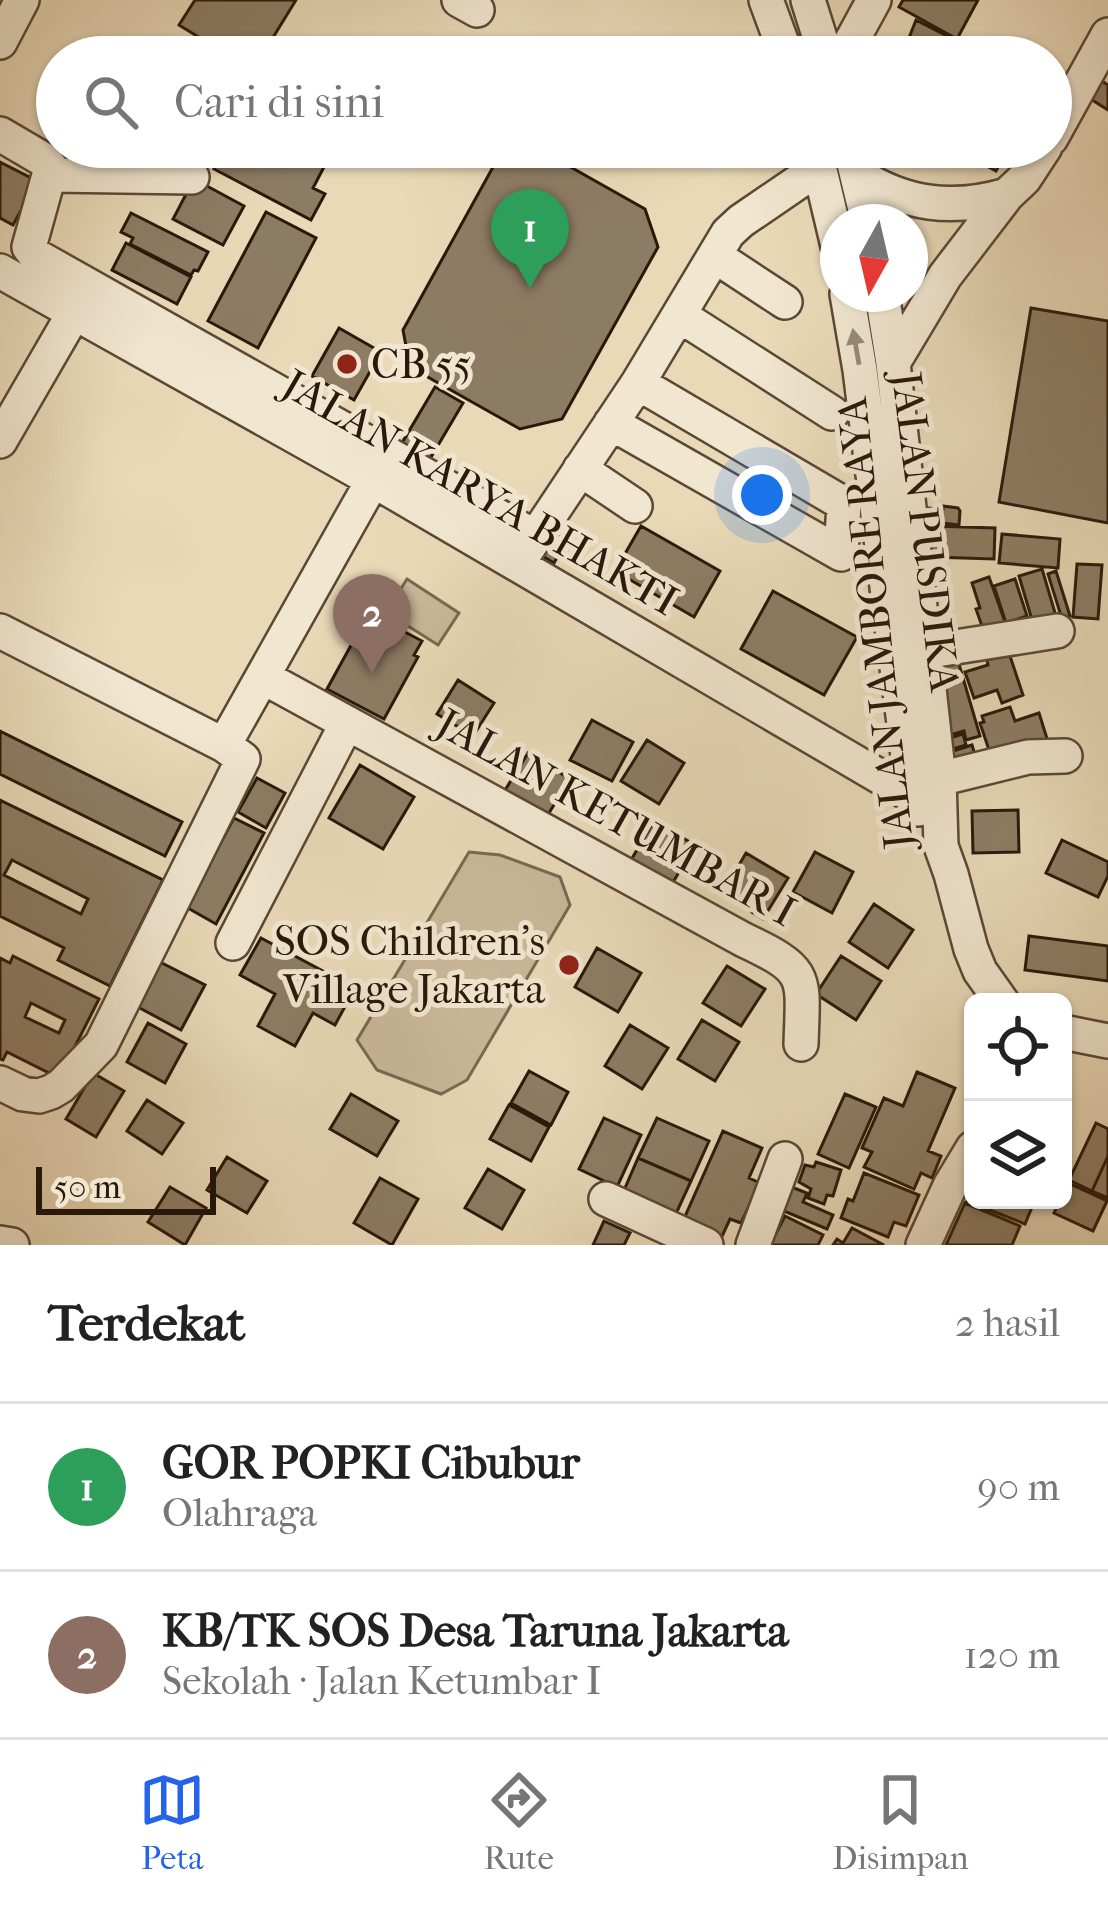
<!DOCTYPE html>
<html lang="id">
<meta charset="utf-8">
<style>
body{margin:0;font-family:"IM FELL French Canon",serif;background:#f6f6f6;color:#222}
.controls{position:absolute;right:36px;bottom:36px;display:grid;overflow:hidden;border-radius:18px;box-shadow:0 3px 9px #0004}
.controls button{width:108px;height:108px;display:grid;place-items:center;padding:0;border:0;border-bottom:3px solid #e0e0e0;background:#fff;color:#222;font:60px sans-serif}
.compass{position:absolute;left:820px;top:204px;width:108px;height:108px;border-radius:50%;background:#fff;box-shadow:0 3px 9px #0004;rotate:188deg}
.scale{position:absolute;left:36px;bottom:30px;width:180px;box-sizing:border-box;padding-left:12px;border:6px solid #2a180b;border-top:0;font-size:33px;line-height:42px;white-space:nowrap;color:#2a180b;-webkit-text-stroke:9px #f1e6d0;paint-order:stroke}
.you{position:absolute;left:762px;top:495px;width:42px;height:42px;margin:-30px;border:9px solid #fff;border-radius:50%;background:#1a73e8;box-shadow:0 0 0 18px #1a73e833}
.badge{display:grid;place-items:center;width:78px;height:78px;border-radius:50%;background:#2563eb;color:#fff;font-size:39px;font-weight:700}
.pin{position:absolute;translate:-50% -99px;filter:drop-shadow(0 3px 6px #0008)}
.pin::after{content:'';position:absolute;top:63px;width:42px;height:36px;background:inherit;clip-path:polygon(0 0,100% 0,50% 100%)}
.list{margin:0;padding:0;list-style:none}
h2{display:flex;justify-content:space-between;align-items:center;height:156px;margin:0;padding:0 48px;font-size:51px}
h2 small{font-size:39px;font-weight:400;color:#767676}
.list li{display:grid;grid-template-columns:78px 1fr auto;gap:36px;align-items:center;box-sizing:border-box;height:168px;padding:0 48px;border-top:3px solid #e0e0e0}
.list b{display:block;font-size:45px;white-space:nowrap}
.list p{margin:0;font-size:39px;white-space:nowrap;color:#767676}
.list em{font-size:39px;font-style:normal;color:#767676}
.icon{flex:none;width:66px;height:66px;fill:none;stroke:currentColor;stroke-width:2;stroke-linecap:round;stroke-linejoin:round}
.map{position:relative;flex:none;width:1108px;height:1245px;overflow:hidden}
.search{position:absolute;background:#fff;box-shadow:0 3px 9px #0004;left:36px;right:36px;top:36px;height:132px;display:flex;align-items:center;gap:30px;box-sizing:border-box;padding:0 42px;border-radius:66px;color:#767676;font-size:45px}
.sheet{height:492px;background:#fff}
nav{display:flex;justify-content:space-around;align-items:center;box-sizing:border-box;height:168px;border-top:3px solid #e0e0e0;background:#fff;font-size:33px;color:#767676}
nav a{display:grid;justify-items:center;gap:6px}
nav .on{color:#2563eb}
.map>svg:first-child{display:block}
.green{fill:#c9b89a;stroke:#7a6852;stroke-width:3}
.building{fill:#8d7c64;stroke:#2a180b;stroke-width:3;fill-rule:evenodd}
.lines{fill:none;stroke-linecap:round;stroke-linejoin:round}
.minor-casing{stroke:#5a4836;stroke-width:38}
.minor{stroke:#f1e6d0;stroke-width:33}
.oneway{fill:#978977}
.poi-dot{fill:#8f2418;stroke:#f1e6d0;stroke-width:4.5}
.labels{text-anchor:middle;dominant-baseline:central;stroke-width:10;stroke-linejoin:round;paint-order:stroke}
.poi-label{font-size:42px;fill:#2a180b;stroke:#f1e6d0;text-anchor:start}
.street-label{font-size:42px;fill:#2a180b;stroke:#f1e6d0}
</style>
<div class="map">
<svg width="1108" height="1245" viewBox="0 0 1108 1245">
<rect width="100%" height="100%" fill="#e9d9b7"/>
<filter id="stains"><feTurbulence type="fractalNoise" baseFrequency=".00167" numOctaves="4"/><feColorMatrix values="0 0 0 0 .2 0 0 0 0 .09 0 0 0 0 .02 0 0 0 .5 -.17"/></filter>
<radialGradient id="worn" r=".72"><stop offset=".6" stop-color="#630" stop-opacity="0"/><stop offset="1" stop-color="#630" stop-opacity=".3"/></radialGradient>
<!-- green -->
<path class="green" d="M407 579 459 613 438 645 386 612Z
M469 852 500 855 560 877 570 905 467 1080 441 1094 377 1070 357 1040Z"/>
<!-- building -->
<path class="building" d="M195 0H296L261 57H231L179 25Z
M903 0H978L957 39 899 7Z
M916 20 970 48 964 57H922L905 48Z
M1100 80 1108 85V110L1089 98Z
M226 147H296L326 163 313 188 325 194 311 220 214 169Z
M529 147H535L645 209 658 247 562 419 520 429 410 367 403 330 498 158Z
M964 147H1009L996 171 961 152Z
M0 162 37 181 13 225 0 218Z
M194 179 244 206 223 245 173 219Z
M266 212 316 238 258 348 208 321Z
M131 213 208 252 198 271 194 270 191 275 130 244 133 238 121 232Z
M126 243 191 277 177 304 112 270Z
M1031 308 1108 321V523L999 502Z
M339 328 381 352 354 400 312 376Z
M435 387 463 403 427 464 399 448Z
M943 506 958 508 960 511 959 525 926 521 928 508 943 509Z
M558 519 574 528 554 563 539 554Z
M641 526 720 571 694 617 615 571Z
M932 526 995 528 994 559 931 557Z
M1002 534 1060 539 1058 568 999 563Z
M1077 564 1102 565 1098 619 1073 617Z
M1042 569 1058 623 1035 630 1019 576Z
M1056 571 1070 616 1062 619 1048 574Z
M989 577 1005 622 983 629 976 609 980 608 972 583Z
M1015 579 1027 616 1006 623 994 586Z
M773 591 857 637 824 695 741 649Z
M371 614 422 641 414 655 418 657 384 719 327 689 361 627 364 628Z
M1009 653 1023 695 1002 703 997 690 974 698 965 672 988 665 987 660Z
M956 654 980 736 966 740 964 731 940 738 930 662Z
M458 680 494 703 473 736 437 714Z
M1010 707 1015 721 1039 713 1049 745 992 759 980 723 984 722 982 716Z
M592 720 633 742 612 781 570 760Z
M0 731 182 822 165 856 0 774Z
M963 734 966 745 943 752 940 741Z
M647 740 684 763 659 804 621 781Z
M972 745 977 762 952 770 947 753Z
M528 753 570 779 544 821 502 795Z
M360 765 414 797 383 849 329 818Z
M257 778 285 793 266 828 238 812Z
M0 800 163 880 110 986 58 960 64 948 0 916ZM12 860 88 899 81 914 4 875Z
M1018 810 1019 852 973 853 972 811Z
M234 818 264 833 216 924 186 907Z
M654 821 695 845 672 884 631 860Z
M1062 840 1108 862V876L1098 897 1046 873Z
M815 852 853 872 832 913 793 892Z
M746 853 788 878 763 919 722 894Z
M874 904 913 930 888 968 849 942Z
M1029 936 1108 946V981L1025 970Z
M261 938 355 988 335 1025 313 1013 295 1046 258 1026 275 994 240 975Z
M597 948 641 973 618 1012 575 987Z
M13 956 99 999 59 1078 7 1052 3 1060 0 1059V958L10 963ZM31 1003 65 1020 59 1033 25 1017Z
M841 956 881 981 856 1020 816 994Z
M158 961 205 985 181 1030 134 1005Z
M727 966 765 989 741 1026 703 1003Z
M702 1020 739 1042 715 1081 678 1059Z
M148 1023 186 1044 165 1083 127 1062Z
M630 1025 668 1048 642 1089 605 1066Z
M529 1071 568 1092 551 1125 511 1103Z
M917 1072 955 1088 928 1151 941 1156 932 1178 921 1173 914 1189 864 1167 872 1152 862 1148 884 1098 903 1106Z
M93 1073 124 1091 96 1137 66 1119Z
M351 1094 398 1121 377 1156 330 1129Z
M845 1094 876 1107 849 1168 818 1154Z
M147 1100 183 1123 162 1154 127 1131Z
M509 1105 549 1127 531 1161 490 1139Z
M604 1118 641 1135 617 1187 579 1169Z
M657 1118 709 1141 691 1181 638 1158Z
M1096 1123 1108 1129V1156L1092 1191 1069 1180Z
M723 1131 762 1148 749 1178 760 1183 741 1223 730 1219 718 1245 679 1230Z
M1108 1156V1198L1092 1191Z
M227 1157 267 1181 247 1213 207 1190Z
M638 1158 691 1181 674 1218 622 1195Z
M816 1162 841 1170 833 1196 827 1195 824 1204 808 1198 811 1189 799 1182 805 1165 814 1167Z
M488 1169 524 1190 502 1229 465 1208Z
M864 1173 919 1195 906 1226 894 1222 888 1237 841 1218 848 1199 853 1201Z
M380 1178 418 1199 392 1245 354 1223Z
M1068 1183 1107 1201 1093 1231 1054 1213 1060 1200H1063Z
M789 1186 807 1193 803 1202 833 1215 827 1229 779 1209Z
M170 1187 206 1208 185 1245 148 1222Z
M973 1187V1200H1035L1025 1224 967 1201Z
M965 1203 1020 1226 1012 1245H946Z
M785 1216 823 1235 818 1245H770Z
M604 1221 630 1233 624 1245H593Z
M852 1228 884 1245H833L837 1239 843 1243Z"/>
<g class="lines">
<!-- minor casing -->
<g class="minor-casing">
<path id="minor" d="M459 0 477 10
M766 0 787 57
M808 0 826 57
M0 42 22 0
M843 57 874 0
M0 134 46 161 51 168 29 247 36 256 535 537
M1051 138 1108 35
M850 147 868 222
M815 149 838 246
M857 174C905 205 952 211 1007 195
M51 175 192 177
M715 256 785 302
M0 271 373 480 913 796
M847 294 860 370 913 796 918 809
M882 294 893 363 939 779 941 846 951 874 971 949 980 971 1002 1002
M679 315 832 413
M893 363 945 276 1007 195 1024 179 1045 147
M611 423 841 554 844 504 638 383
M0 441 74 313
M580 469 635 506
M524 554 638 383 728 233 741 221 820 167
M0 631 224 745 243 759 101 1045 61 1086 51 1092 39 1096 23 1094 0 1083
M924 652 1057 631
M263 677 744 940C810 971 803 976 801 1044
M224 745 373 480
M939 779 1028 757 1065 756
M233 943 347 723
M1063 1032 1108 1041
M606 1199 706 1245
M0 1243 12 1245
M753 1245 785 1159
M923 1245 950 1186 973 1148"/>
</g>
<!-- minor -->
<use href="#minor" class="minor"/>
</g>
<!-- one-way arrows -->
<defs><path id="oneway-solid" d="M-6-.8H1V-3.2L6.5 0L1 3.2V.8H-6Z" transform="scale(3)"/></defs>
<use class="oneway" href="#oneway-solid" transform="translate(856 347) rotate(-100)"/>
<!-- markers -->
<g class="poi-dot">
<circle cx="347" cy="364" r="12"/>
<circle cx="569" cy="965" r="12"/>
</g>
<g class="labels">
<!-- poi labels -->
<g class="poi-label">
<text x="371" y="364">CB 55</text>
<text x="545" y="941" text-anchor="end">SOS Children's<tspan x="545" dy="48">Village Jakarta</tspan></text>
</g>
<!-- street labels -->
<g class="street-label">
<text transform="translate(480 493) rotate(30)">JALAN KARYA BHAKTI</text>
<text transform="translate(925 532) rotate(83)">JALAN PUSDIKA</text>
<text transform="translate(876 623) rotate(-96)">JALAN JAMBORE RAYA</text>
<text transform="translate(616 818) rotate(29)">JALAN KETUMBAR I</text>
</g>
</g>
<rect width="100%" height="100%" filter="url(#stains)"/>
<rect width="100%" height="100%" fill="url(#worn)"/>
</svg>
<div class="controls">
<button><svg class="icon" aria-label="locate" viewBox="0 0 24 24"><circle cx="12" cy="12" r="6"/><path d="M12 2v4M12 18v4M2 12h4M18 12h4"/></svg></button>
<button><svg class="icon" aria-label="layers" viewBox="0 0 24 24"><path d="M12 4l9 5-9 5-9-5zM3 14l9 5 9-5"/></svg></button>
</div>
<svg class="compass" viewBox="-18 -18 36 36"><path d="M0-13l5 13h-10z" fill="#e53935"/><path d="M0 13l5-13h-10z" fill="#767676"/></svg>
<div class="scale">50 m</div>
<div class="you"></div>
<div class="pin badge" style="left:530px;top:288px;background:#2e9e5b">1</div>
<div class="pin badge" style="left:372px;top:673px;background:#8d6e63">2</div>
<div class="search"><svg class="icon" aria-label="search" viewBox="0 0 24 24"><circle cx="10" cy="10" r="6"/><path d="M15 15l6 6"/></svg>Cari di sini</div>
</div>
<section class="sheet">
<h2>Terdekat<small>2 hasil</small></h2>
<ul class="list">
<li><span class="badge" style="background:#2e9e5b">1</span><div><b>GOR POPKI Cibubur</b><p>Olahraga</p></div><em>90 m</em></li>
<li><span class="badge" style="background:#8d6e63">2</span><div><b>KB/TK SOS Desa Taruna Jakarta</b><p>Sekolah · Jalan Ketumbar I</p></div><em>120 m</em></li>
</ul>
</section>
<nav>
<a class="on"><svg class="icon" aria-label="map" viewBox="0 0 24 24"><path d="M3 6l6-2 6 2 6-2v14l-6 2-6-2-6 2zM9 4v14M15 6v14"/></svg>Peta</a>
<a><svg class="icon" aria-label="directions" viewBox="0 0 24 24"><path d="M12 3l9 9-9 9-9-9zM9 14v-3h6M13 9l2 2-2 2"/></svg>Rute</a>
<a><svg class="icon" aria-label="saved" viewBox="0 0 24 24"><path d="M7 4h10v16l-5-4-5 4z"/></svg>Disimpan</a>
</nav>
